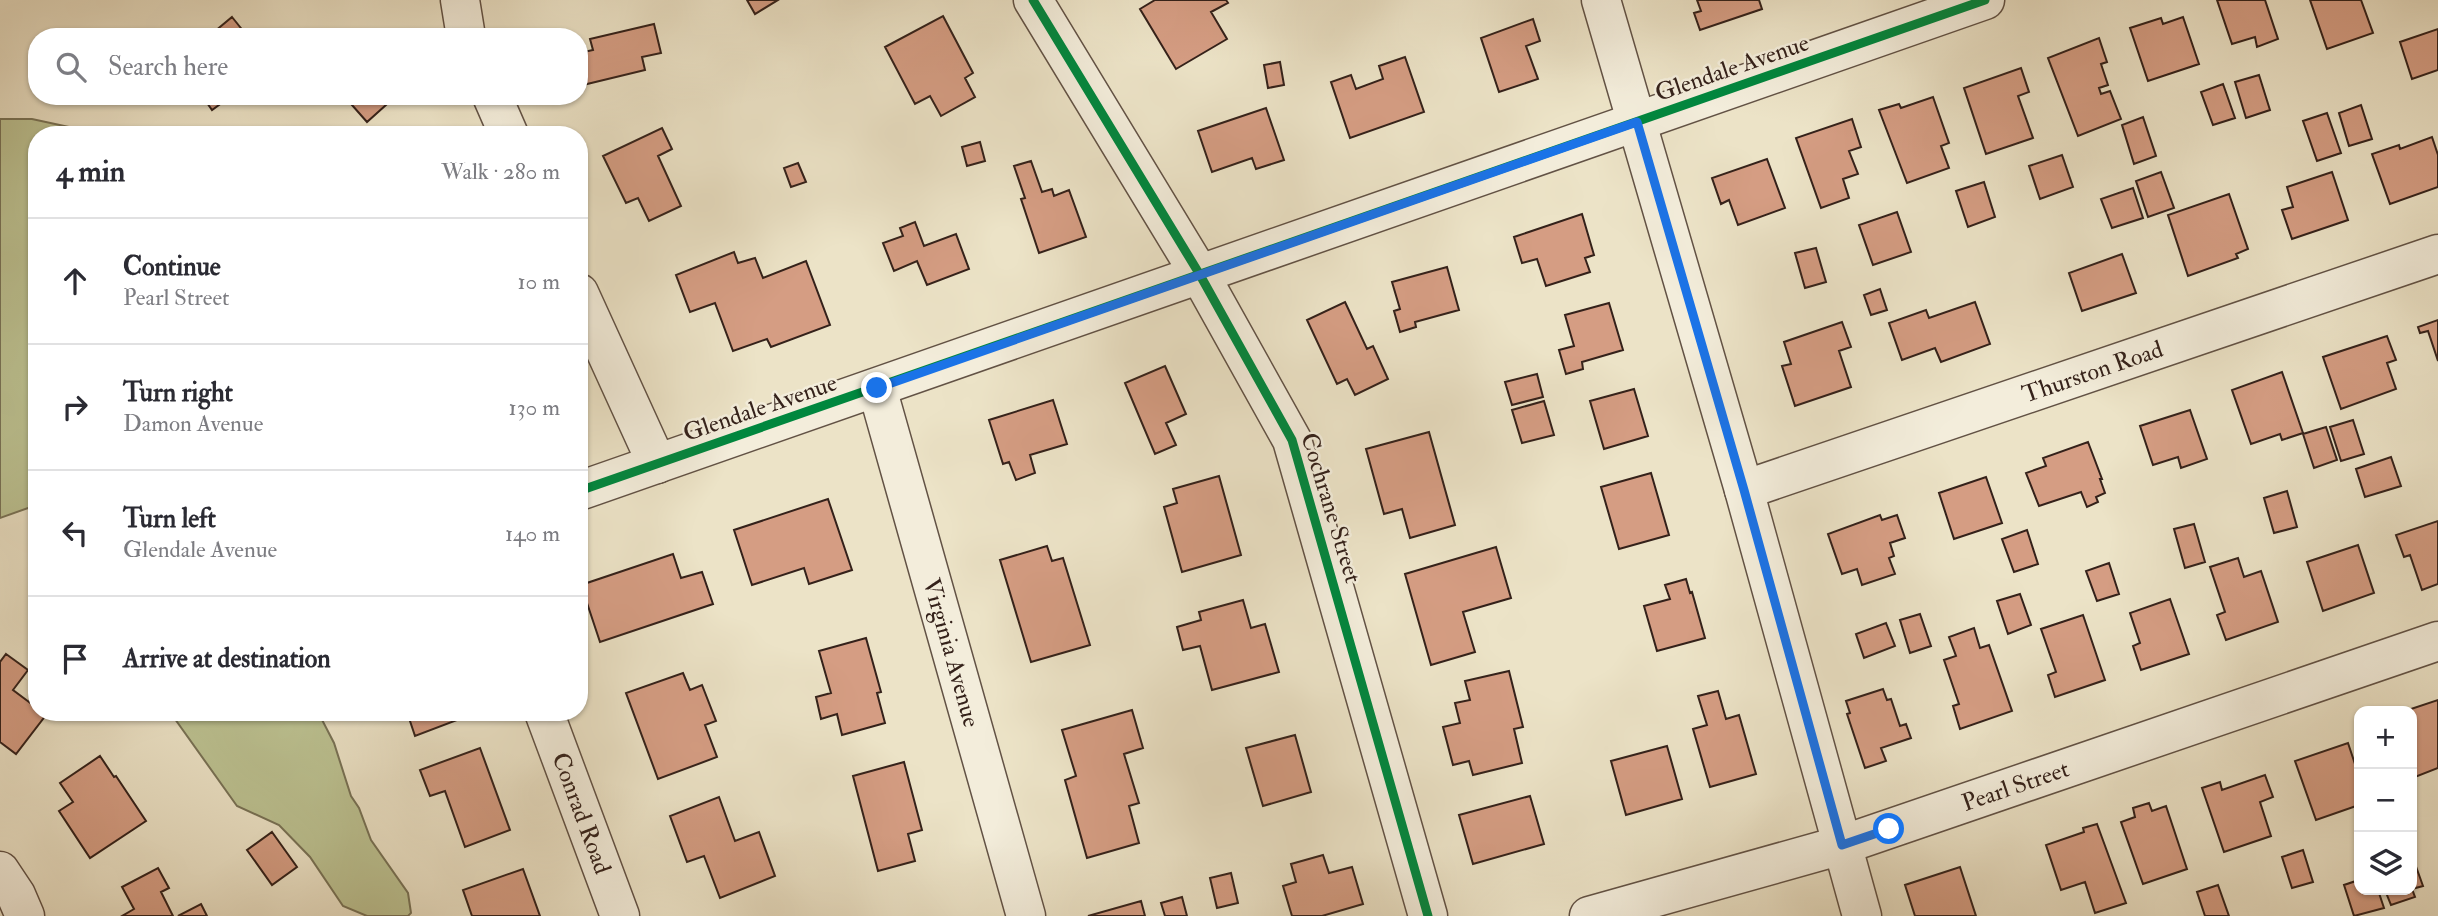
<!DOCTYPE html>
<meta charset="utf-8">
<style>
body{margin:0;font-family:"IM FELL Double Pica",serif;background:#f2f2f3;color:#2b2b33}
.controls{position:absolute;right:21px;bottom:21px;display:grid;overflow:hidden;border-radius:14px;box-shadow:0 2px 5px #0004}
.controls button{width:63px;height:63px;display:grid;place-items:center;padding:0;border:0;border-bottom:2px solid #e1e1e2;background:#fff;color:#2b2b33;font:35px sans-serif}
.stop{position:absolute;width:21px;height:21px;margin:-16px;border:5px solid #1a73e8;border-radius:50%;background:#fff}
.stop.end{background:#1a73e8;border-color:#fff;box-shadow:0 2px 7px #0008}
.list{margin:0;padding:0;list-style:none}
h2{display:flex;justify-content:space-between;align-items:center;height:91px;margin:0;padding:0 28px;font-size:30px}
h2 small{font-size:23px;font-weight:400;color:#7c7c81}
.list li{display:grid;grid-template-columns:46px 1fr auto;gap:21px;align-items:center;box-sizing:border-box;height:126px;padding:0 28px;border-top:2px solid #e1e1e2}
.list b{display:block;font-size:26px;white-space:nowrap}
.list p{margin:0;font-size:23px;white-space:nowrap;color:#7c7c81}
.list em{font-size:23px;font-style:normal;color:#7c7c81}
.icon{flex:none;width:38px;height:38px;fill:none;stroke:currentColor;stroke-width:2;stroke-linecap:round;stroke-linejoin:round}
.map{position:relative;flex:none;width:2438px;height:916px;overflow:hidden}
.search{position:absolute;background:#fff;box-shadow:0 2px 5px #0004;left:28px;top:28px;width:560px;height:77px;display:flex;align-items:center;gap:18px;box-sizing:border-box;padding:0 24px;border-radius:28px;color:#7c7c81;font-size:26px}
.panel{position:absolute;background:#fff;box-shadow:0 2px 5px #0004;left:28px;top:126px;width:560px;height:595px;border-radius:28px}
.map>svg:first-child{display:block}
.green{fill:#bcc292;stroke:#787256;stroke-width:2}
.building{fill:#d59d83;stroke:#34211a;stroke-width:2}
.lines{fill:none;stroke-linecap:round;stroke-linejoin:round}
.minor-casing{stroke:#625245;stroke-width:41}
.minor{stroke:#f3eddb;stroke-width:38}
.cycleway-casing{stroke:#f3eddb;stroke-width:13}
.cycleway{stroke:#00873e;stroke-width:9}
.route{stroke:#1a73e8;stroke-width:9}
.labels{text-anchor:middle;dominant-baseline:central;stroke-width:5;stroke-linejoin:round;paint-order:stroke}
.street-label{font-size:24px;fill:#34211a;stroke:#f3eddb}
</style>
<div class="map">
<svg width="2438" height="916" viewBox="0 0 2438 916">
<rect width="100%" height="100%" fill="#ece3c7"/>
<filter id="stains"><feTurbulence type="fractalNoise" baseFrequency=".00286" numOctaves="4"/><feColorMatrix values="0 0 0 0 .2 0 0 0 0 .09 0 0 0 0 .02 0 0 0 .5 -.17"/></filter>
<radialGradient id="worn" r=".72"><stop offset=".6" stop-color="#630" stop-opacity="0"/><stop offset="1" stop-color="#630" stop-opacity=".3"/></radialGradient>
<!-- green -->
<path class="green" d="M0 119H32L106 135H37V510L28 508 0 518Z
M170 712H318L334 743 351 796 359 808 371 840 408 893 411 913 408 916H367L343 906 310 857 279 825 237 806Z"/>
<!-- building -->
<path class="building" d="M747 0H778L755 14Z
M1155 0H1226L1228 3 1211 12 1227 39 1176 69 1140 9Z
M1697 0H1759L1762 9 1700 30 1694 13 1701 11Z
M2217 0H2265L2278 39 2257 47 2255 37 2232 44Z
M2310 0H2361L2373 33 2327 49Z
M943 16 973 73 965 78 975 97 941 116 930 96 915 104 885 47Z
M232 17 248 37H208Z
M2183 17 2199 64 2148 81 2130 28 2161 18 2163 24Z
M1533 19 1540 41 1526 46 1538 79 1499 92 1481 38Z
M654 24 661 53 642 57 645 70 583 85 579 70V53L593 50 590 39Z
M2438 29V70L2412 79 2400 42Z
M2099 38 2107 62 2101 64 2108 85 2099 88 2101 94 2110 91 2121 119 2078 136 2048 58Z
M1405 57 1424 112 1350 138 1331 82 1351 75 1356 89 1383 79 1379 66Z
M1280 62 1284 85 1268 88 1264 65Z
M2021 68 2029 92 2018 96 2033 138 1986 154 1964 88Z
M2259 75 2270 110 2246 118 2235 82Z
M2223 84 2235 118 2213 125 2201 92Z
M197 96H229L230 97 212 110 203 97 199 99Z
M344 96H396L367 122Z
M1933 97 1949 143 1941 146 1949 168 1907 183 1879 110 1899 104 1901 108Z
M2361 105 2372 139 2349 146 2339 113Z
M1266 108 1284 160 1256 169 1252 158 1212 172 1198 131Z
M2327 113 2341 153 2317 161 2303 121Z
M2143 117 2156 156 2134 164 2122 125Z
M1852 119 1861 147 1849 151 1858 174 1843 179 1849 198 1821 208 1796 138Z
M662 128 672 149 658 156 681 206 649 221 638 198 626 203 603 156Z
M2432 137 2438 155V187L2390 204 2372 154 2399 145 2400 149Z
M980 142 985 161 967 166 962 147Z
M2062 155 2073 187 2040 199 2029 166Z
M1767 159 1785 208 1738 225 1729 200 1721 204 1712 178Z
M1031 161 1042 192 1052 189 1054 196 1069 190 1086 237 1039 253 1021 199 1025 198 1014 166Z
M798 163 806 182 791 187 784 168Z
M2161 172 2174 208 2148 217 2136 181Z
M2332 172 2348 220 2292 239 2282 210 2293 207 2287 187Z
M1984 182 1995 217 1968 227 1956 191Z
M2133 188 2143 218 2112 228 2101 199Z
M2229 194 2248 249 2236 254 2238 258 2188 276 2168 215Z
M1897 212 1911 252 1873 265 1859 225Z
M1582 214 1594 255 1585 258 1590 272 1546 286 1537 259 1522 263 1514 237Z
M915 222 924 246 956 234 969 269 927 285 917 261 894 271 883 243 903 236 900 228Z
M1816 248 1826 282 1805 288 1795 253Z
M734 252 738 263 755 258 763 278 806 261 830 325 771 347 767 339 733 351 715 303 690 312 676 275Z
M2122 254 2136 293 2082 311 2069 273Z
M1447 267 1459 310 1415 322 1416 327 1400 332 1394 311 1400 309 1392 282Z
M1880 289 1887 310 1871 315 1864 295Z
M1345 302 1367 349 1373 346 1388 379 1355 395 1347 379 1337 384 1307 320Z
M1975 302 1990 344 1941 362 1935 348 1902 360 1889 323 1926 310 1929 318Z
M1609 303 1623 350 1582 362 1583 369 1566 374 1559 350 1574 346 1565 315Z
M2438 320V361L2428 331 2420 333 2418 327Z
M1842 322 1851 347 1839 351 1851 387 1795 406 1782 366 1791 364 1784 342Z
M2387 336 2396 360 2387 363 2396 389 2341 409 2323 357Z
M1165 366 1186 414 1166 423 1176 445 1155 454 1125 383Z
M2282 372 2303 433 2282 440 2280 434 2251 444 2232 390Z
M1537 374 1543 397 1512 405 1505 382Z
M1634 389 1648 436 1604 449 1590 401Z
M1053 400 1067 444 1030 455 1035 473 1016 480 1009 462 1003 464 989 420Z
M1544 401 1554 435 1522 443 1512 410Z
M2190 410 2207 459 2181 468 2178 457 2153 465 2140 426Z
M2353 420 2364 454 2341 461 2330 427Z
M2326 427 2337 460 2314 468 2303 434Z
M1429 432 1455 525 1410 538 1402 509 1384 514 1366 449Z
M2088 442 2102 479H2100L2105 493 2096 497 2098 502 2087 507 2081 492 2039 506 2026 473 2046 466 2043 458Z
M2391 457 2401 486 2365 497 2356 469Z
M1651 473 1669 535 1619 549 1601 487Z
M1219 476 1241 555 1182 572 1164 507 1177 503 1173 489Z
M1986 477 2002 523 1954 539 1939 493Z
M2287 491 2297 527 2274 533 2264 498Z
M828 499 852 570 809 584 804 568 752 585 734 530Z
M1880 515 1882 520 1897 515 1905 538 1890 543 1894 556 1889 558 1895 574 1862 585 1857 569 1842 574 1828 534Z
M2438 521V584L2422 590 2410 555 2404 557 2396 535Z
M2194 524 2205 562 2185 568 2174 529Z
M2027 530 2038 564 2014 572 2002 539Z
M2358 545 2374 593 2323 611 2307 562Z
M1047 546 1052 561 1063 558 1090 645 1031 662 1000 560Z
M1496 547 1511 598 1463 612 1475 652 1431 665 1405 574Z
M673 554 681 578 702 572 713 604 600 642 581 585Z
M2238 558 2244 577 2261 571 2278 622 2226 640 2217 615 2225 612 2210 567Z
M2109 563 2119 594 2097 601 2086 571Z
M1686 579 1690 593 1692 592 1705 638 1657 651 1644 606 1670 599 1665 585Z
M2020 594 2031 625 2008 634 1997 601Z
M2170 599 2189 654 2141 670 2133 646 2140 643 2130 613Z
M1243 600 1251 628 1265 624 1279 672 1212 690 1200 646 1183 650 1177 627 1201 620 1199 612Z
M1920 614 1931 646 1910 653 1900 620Z
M2083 615 2105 680 2055 697 2048 675 2056 672 2041 629Z
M1886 623 1895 646 1864 658 1856 634Z
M1974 628 1980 648 1989 645 2012 711 1960 729 1953 706 1959 704 1944 660 1956 656 1949 637Z
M866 638 881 692 877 693 885 723 842 735 837 714 821 719 816 697 831 693 819 651Z
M6 654 28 670 13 690 37 708V712L46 715 16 754 0 742V662Z
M1509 671 1523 727 1514 729 1522 763 1473 775 1469 761 1453 765 1443 727 1460 723 1455 703 1470 700 1465 681Z
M683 673 690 690 702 685 716 721 705 725 717 757 658 779 626 693Z
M1883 689 1887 700 1891 699 1900 726 1906 724 1911 738 1881 748 1886 761 1865 768 1847 714 1850 713 1846 701Z
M1718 691 1726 719 1739 715 1756 774 1710 787 1693 729 1707 725 1698 696Z
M2438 700V768L2415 777 2412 768V711H2405Z
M1132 710 1143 748 1124 754 1139 803 1129 806 1139 843 1087 858 1065 780 1076 776 1062 730Z
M407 712H463L465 717 415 736Z
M1295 735 1311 792 1263 806 1246 748Z
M2348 743 2359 776V805L2316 820 2295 761Z
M1667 746 1682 799 1626 815 1611 761Z
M480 748 510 830 465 847 445 791 430 796 420 770Z
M100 756 114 777 116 776 146 821 90 858 59 811 73 802 60 783Z
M904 762 922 830 908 834 915 861 878 871 853 776Z
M2265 775 2273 797 2260 802 2271 836 2224 852 2202 788 2220 782 2222 790Z
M1530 796 1544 844 1473 864 1459 815Z
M719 797 735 841 759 832 775 876 720 898 704 856 687 862 670 816Z
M2149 803 2152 811 2166 806 2187 869 2143 884 2121 822 2135 817 2133 808Z
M2097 824 2126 903 2095 913 2085 882 2061 890 2046 845 2084 832 2083 828Z
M272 832 297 867 272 885 247 850Z
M2303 850 2313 882 2292 888 2282 857Z
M1323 855 1329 873 1352 867 1363 904 1322 916H1292L1283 886 1296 882 1291 864Z
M2414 861 2423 886 2412 889 2415 897 2391 905 2385 890H2412V862Z
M1960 867 1976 916H1915L1905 885Z
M158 868 169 888 161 892 173 916H122L134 909 122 887Z
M523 869 540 916H472L463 890Z
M1231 873 1238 903 1217 908 1210 878Z
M2359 880V890H2378L2384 908 2354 916 2344 885Z
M2218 885 2229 916H2205L2197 892Z
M1182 897 1187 916H1165L1161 903Z
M1141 901 1145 916H1088Z
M201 904 207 916H178Z"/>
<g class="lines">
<!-- minor casing -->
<g class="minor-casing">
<g id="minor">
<path d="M460 0 466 37"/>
<path d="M1033 0 1200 275 1292 440 1428 916"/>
<path d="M1601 0 1744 490 1862 916"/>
<path d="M492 96 509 135"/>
<path d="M579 293 657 464"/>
<path id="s1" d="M877 388 1026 916"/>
<path id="s2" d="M1744 490 2438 254"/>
<path d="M579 491 1985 0"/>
<path id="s3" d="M544 712 620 916"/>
<path d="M0 871 16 895 25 916"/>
<path id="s4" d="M1589 916 1842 845 2438 641"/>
</g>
</g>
<!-- minor -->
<use href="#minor" class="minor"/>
<!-- cycleway casing -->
<g class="cycleway-casing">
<path id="cycleway" d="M1033 0 1200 275 1292 440 1428 916
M579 491 1985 0"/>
</g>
<!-- cycleway -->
<use href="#cycleway" class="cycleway"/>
</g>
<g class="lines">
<!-- route -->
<path class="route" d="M877 388 1637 122 1744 490 1842 845 1889 829"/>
</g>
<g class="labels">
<!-- street labels -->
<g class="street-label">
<text transform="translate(1732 68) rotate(-19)">Glendale Avenue</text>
<text stroke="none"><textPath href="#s2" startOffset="368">Thurston Road</textPath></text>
<text transform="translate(760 408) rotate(-19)">Glendale Avenue</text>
<text transform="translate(1331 508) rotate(73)">Cochrane Street</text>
<text stroke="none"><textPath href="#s1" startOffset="275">Virginia Avenue</textPath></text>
<text stroke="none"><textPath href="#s4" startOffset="446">Pearl Street</textPath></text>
<text stroke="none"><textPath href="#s3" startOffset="108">Conrad Road</textPath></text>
</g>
</g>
<rect width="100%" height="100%" filter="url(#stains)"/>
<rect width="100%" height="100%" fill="url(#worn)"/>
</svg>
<div class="controls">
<button>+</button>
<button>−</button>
<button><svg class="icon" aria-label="layers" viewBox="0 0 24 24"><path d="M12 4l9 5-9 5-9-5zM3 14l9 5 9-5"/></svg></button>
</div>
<div class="stop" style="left:1889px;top:829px"></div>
<div class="stop end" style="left:877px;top:388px"></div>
<div class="search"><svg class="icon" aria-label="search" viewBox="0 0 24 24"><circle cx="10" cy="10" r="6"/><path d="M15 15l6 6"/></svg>Search here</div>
<section class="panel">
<h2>4 min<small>Walk · 280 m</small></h2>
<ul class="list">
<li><svg class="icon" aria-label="ahead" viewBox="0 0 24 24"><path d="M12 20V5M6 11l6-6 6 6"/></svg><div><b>Continue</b><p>Pearl Street</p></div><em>10 m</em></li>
<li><svg class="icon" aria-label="right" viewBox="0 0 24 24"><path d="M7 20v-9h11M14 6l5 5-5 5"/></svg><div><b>Turn right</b><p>Damon Avenue</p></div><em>130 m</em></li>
<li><svg class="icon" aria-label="left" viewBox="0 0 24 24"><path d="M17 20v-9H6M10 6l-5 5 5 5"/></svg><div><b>Turn left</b><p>Glendale Avenue</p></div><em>140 m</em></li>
<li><svg class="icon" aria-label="arrive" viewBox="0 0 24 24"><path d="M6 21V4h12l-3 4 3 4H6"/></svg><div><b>Arrive at destination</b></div></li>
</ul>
</section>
</div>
